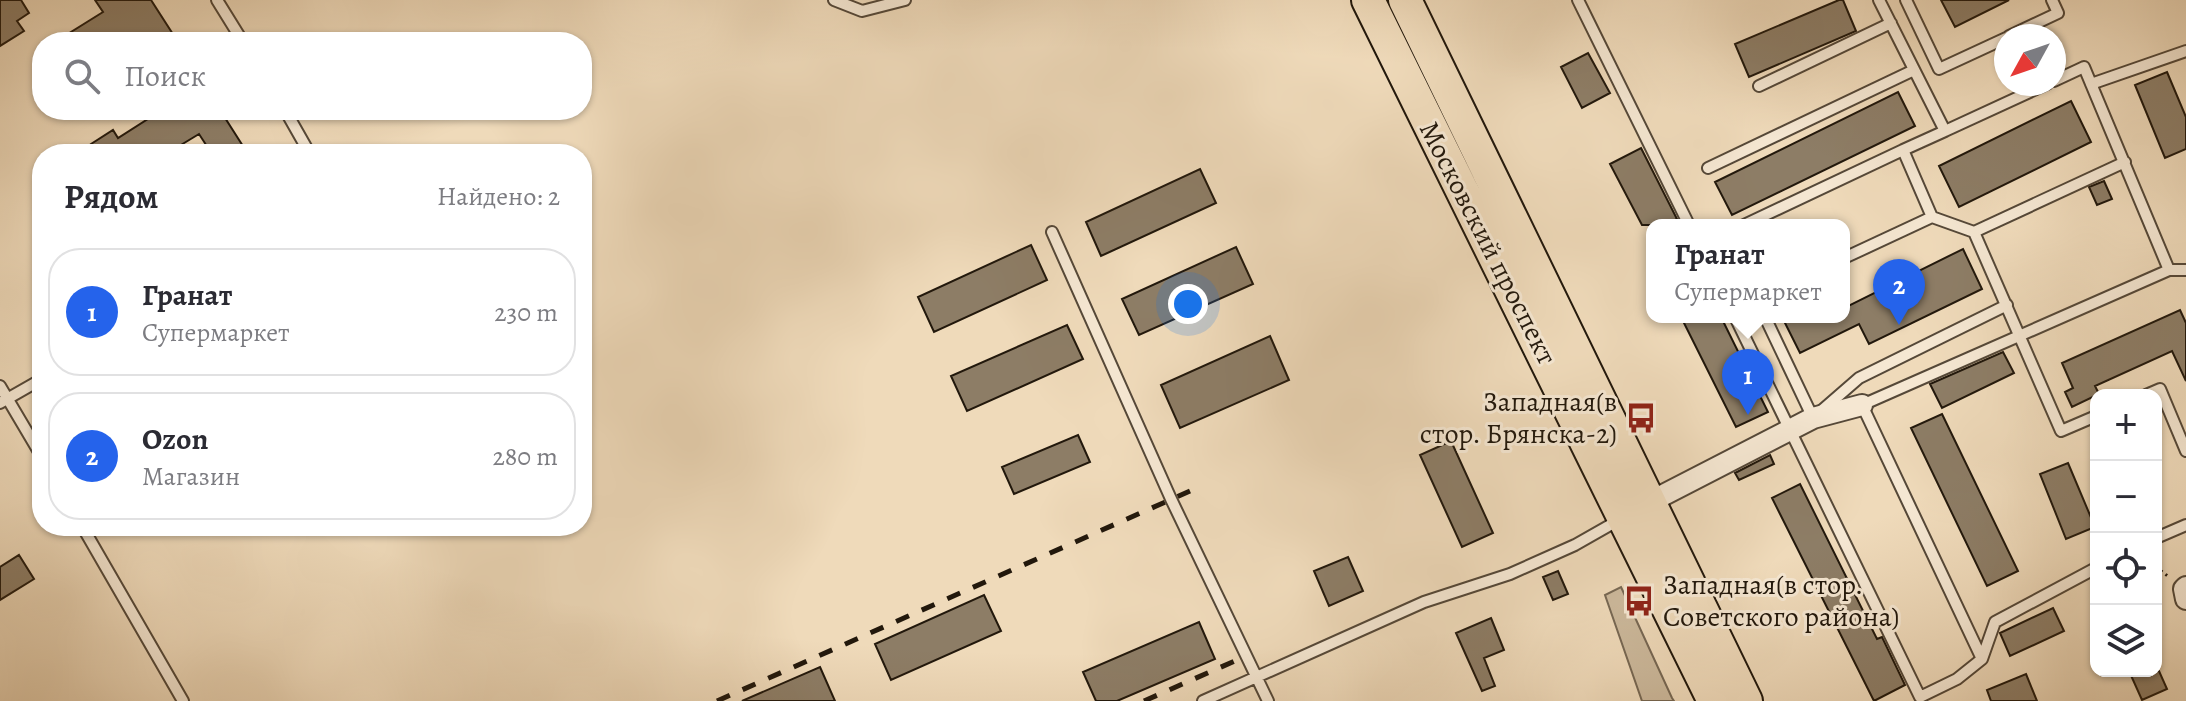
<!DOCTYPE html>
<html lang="ru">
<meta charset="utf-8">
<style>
body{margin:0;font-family:Alegreya,serif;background:#f2f2f3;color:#2b2b33}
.controls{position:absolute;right:24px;bottom:24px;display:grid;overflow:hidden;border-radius:16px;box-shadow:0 2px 6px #0004}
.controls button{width:72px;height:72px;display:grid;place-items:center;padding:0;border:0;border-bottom:2px solid #e1e1e2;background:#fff;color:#2b2b33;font:40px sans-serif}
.compass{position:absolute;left:1994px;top:24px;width:72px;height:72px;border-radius:50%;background:#fff;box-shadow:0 2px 6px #0004;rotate:230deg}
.you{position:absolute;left:1188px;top:304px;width:28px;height:28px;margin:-20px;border:6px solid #fff;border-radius:50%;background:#1a73e8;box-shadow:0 0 0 12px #1a73e833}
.badge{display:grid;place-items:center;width:52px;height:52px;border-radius:50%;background:#2563eb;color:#fff;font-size:26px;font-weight:700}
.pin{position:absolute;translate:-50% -66px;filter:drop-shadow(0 2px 4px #0008)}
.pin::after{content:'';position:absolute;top:42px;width:28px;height:24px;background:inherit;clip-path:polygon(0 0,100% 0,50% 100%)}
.popup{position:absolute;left:1646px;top:219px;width:204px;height:104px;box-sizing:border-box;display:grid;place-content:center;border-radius:16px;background:#fff;filter:drop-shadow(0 2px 6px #0005);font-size:26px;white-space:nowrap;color:#7c7c81}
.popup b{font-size:30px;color:#2b2b33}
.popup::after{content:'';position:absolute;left:50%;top:100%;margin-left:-16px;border:16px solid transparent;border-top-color:#fff}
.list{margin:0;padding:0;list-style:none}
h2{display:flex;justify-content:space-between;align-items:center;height:104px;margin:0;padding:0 32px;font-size:34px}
h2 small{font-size:26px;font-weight:400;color:#7c7c81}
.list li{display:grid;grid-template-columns:52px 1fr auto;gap:24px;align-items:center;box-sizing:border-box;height:128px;margin:0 16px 16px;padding:0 16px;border:2px solid #e1e1e2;border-radius:32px}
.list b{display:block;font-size:30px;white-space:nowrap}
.list p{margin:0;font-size:26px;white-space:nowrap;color:#7c7c81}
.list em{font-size:26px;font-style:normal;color:#7c7c81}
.icon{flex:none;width:44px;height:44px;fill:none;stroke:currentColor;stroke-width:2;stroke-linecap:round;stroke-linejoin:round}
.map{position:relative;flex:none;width:2186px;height:701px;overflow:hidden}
.search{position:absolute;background:#fff;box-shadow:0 2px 6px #0004;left:32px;top:32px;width:560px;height:88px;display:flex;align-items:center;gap:20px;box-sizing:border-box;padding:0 28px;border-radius:32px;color:#7c7c81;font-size:30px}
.panel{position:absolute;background:#fff;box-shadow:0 2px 6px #0004;left:32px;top:144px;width:560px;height:392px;border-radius:32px}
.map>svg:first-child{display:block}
.green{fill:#ccb99c;stroke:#776854;stroke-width:2}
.building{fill:#8d7d66;stroke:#22180c;stroke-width:2}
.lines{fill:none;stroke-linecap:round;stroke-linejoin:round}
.service-casing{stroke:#554838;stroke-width:14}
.minor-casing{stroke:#554838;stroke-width:24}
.primary-casing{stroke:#22180c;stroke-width:36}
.path{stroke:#22180c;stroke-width:3;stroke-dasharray:2 4;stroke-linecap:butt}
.service{stroke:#f5e7d2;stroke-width:10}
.minor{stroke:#f5e7d2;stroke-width:20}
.primary{stroke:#efdaba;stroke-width:32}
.rail{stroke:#22180c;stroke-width:5;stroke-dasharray:14 14;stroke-linecap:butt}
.labels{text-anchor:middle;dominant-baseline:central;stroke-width:6;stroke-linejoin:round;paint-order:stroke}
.street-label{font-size:28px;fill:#22180c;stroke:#f5e7d2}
.poi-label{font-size:28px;fill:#22180c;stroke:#f5e7d2;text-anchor:end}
</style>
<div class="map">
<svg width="2186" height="701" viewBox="0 0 2186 701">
<rect width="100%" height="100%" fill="#efdaba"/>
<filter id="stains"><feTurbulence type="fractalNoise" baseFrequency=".0025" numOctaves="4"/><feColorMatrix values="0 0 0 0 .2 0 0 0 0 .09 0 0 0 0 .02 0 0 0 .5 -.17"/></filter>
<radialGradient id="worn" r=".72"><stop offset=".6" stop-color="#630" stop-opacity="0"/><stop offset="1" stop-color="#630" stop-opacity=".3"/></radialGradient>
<!-- green -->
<path class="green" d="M1621 587 1672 698 1674 701H1642L1605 595Z"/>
<!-- building -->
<path class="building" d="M0 0H21L29 13 17 21 24 31 0 46Z
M95 0H151L178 42H143L139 35 128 42H55L103 12Z
M1839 0H1843L1856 31 1749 77 1735 44Z
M1941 0H2009L1955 27Z
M1588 53 1610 93 1582 108 1561 67Z
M2167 72 2186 117V149L2165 158 2135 85Z
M1898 92 1915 126 1732 215 1715 182Z
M2071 101 2091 142 1959 207 1939 166Z
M162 110H220L248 154H212L199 134 166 154H97L91 144 113 130 118 138Z
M1641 148 1677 219 1665 225H1642L1610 164Z
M1200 169 1216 203 1101 256 1086 222Z
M2104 181 2112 199 2097 205 2089 187Z
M1031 245 1047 280 934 332 918 297Z
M1236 247 1253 284 1139 335 1122 299Z
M1963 249 1982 289 1869 344 1859 324 1800 353 1782 317H1844V308Z
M2180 310 2186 323V381L2172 351 2095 386 2099 394 2072 407 2065 392 2073 388 2062 363Z
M1681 317H1721L1768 412 1736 427Z
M1067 325 1083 359 967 411 951 376Z
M1270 336 1289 380 1180 428 1161 385Z
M2003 352 2014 373 1942 408 1930 384Z
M1942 414 2018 571 1987 586 1911 428Z
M1078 435 1090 462 1014 494 1002 467Z
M1451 441 1493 533 1462 547 1420 455Z
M1770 455 1774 464 1739 480 1735 473Z
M2068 463 2095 527 2066 539 2040 474Z
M1800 484 1877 639 1882 637 1905 685 1874 701 1772 498Z
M19 555 34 579 0 600V567Z
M1348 557 1363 591 1329 606 1314 571Z
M1558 571 1568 594 1553 600 1543 577Z
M984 595 1001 631 891 680 875 644Z
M2053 608 2064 631 2010 656 2000 633Z
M1491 618 1504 650 1484 658 1495 686 1482 691 1456 633Z
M1199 622 1215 659 1117 701H1096L1083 672Z
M820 667 835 701H742Z
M2129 671H2159L2167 689 2142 700Z
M2026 674 2037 701H1991L1987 690Z"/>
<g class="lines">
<!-- service casing -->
<g class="service-casing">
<path id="service" d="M217 0 243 42
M834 0 862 11 905 0
M1578 0 1689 225
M1879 0 1945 131 2047 84
M1906 0 1939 69 2006 38
M2009 36 2058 13 2052 0
M2091 84 2186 51
M1759 86 1891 23
M285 110 310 154
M1708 168 1914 70
M1932 217 1974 232 2061 431 2096 416
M1744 225 1903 150
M1052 232 1171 499 1268 701
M1974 232 2125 162
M1844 258 1932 217 1903 150 1945 131
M2169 270H2186
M1735 317 1920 697 1957 679 1982 659 1995 622 2096 568
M1765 317 1813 418 1859 378 2007 305
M0 386 42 457
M2146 395 2160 389 2186 451
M0 403 42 379
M82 526 183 701
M2156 538 2186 525
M1982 659 1862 405 2169 270 2084 67 2054 81
M1203 701 1424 602 1510 574 1575 545 1619 520"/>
</g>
<!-- minor casing -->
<g class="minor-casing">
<path id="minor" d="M1648 503 1813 418 1862 405
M2186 587 2184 589 2186 599"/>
</g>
<!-- primary casing -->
<g class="primary-casing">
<path id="primary" d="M1368 0 1714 701
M1405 0 1746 701"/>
</g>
<!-- path -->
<path class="path" d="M2156 567 2169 577"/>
<!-- service -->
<use href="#service" class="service"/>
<!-- minor -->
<use href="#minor" class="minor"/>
<!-- primary -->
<use href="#primary" class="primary"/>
<!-- rail -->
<path class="rail" d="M717 701 1190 491
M1144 701 1237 660"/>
</g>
<!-- icons -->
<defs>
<g id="bus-bare" transform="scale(2.4)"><path d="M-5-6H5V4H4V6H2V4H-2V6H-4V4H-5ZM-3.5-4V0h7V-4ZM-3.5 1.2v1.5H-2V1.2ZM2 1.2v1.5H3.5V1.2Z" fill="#8f2418" stroke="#f5e7d2" stroke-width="2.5" paint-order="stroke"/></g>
</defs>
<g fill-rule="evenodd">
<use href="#bus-bare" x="1641" y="418"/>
<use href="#bus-bare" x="1639" y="601"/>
</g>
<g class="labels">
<!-- street labels -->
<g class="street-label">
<text transform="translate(1488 243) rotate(63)">Московский проспект</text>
</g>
<!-- poi labels -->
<g class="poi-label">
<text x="1617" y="402">Западная(в<tspan x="1617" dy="32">стор. Брянска-2)</tspan></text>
<text x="1663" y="585" text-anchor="start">Западная(в стор.<tspan x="1663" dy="32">Советского района)</tspan></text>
</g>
</g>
<rect width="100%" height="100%" filter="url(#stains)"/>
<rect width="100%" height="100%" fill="url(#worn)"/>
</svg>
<div class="controls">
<button>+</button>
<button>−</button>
<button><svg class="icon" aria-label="locate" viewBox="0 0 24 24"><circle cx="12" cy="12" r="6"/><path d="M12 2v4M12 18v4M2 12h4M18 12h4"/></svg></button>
<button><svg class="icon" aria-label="layers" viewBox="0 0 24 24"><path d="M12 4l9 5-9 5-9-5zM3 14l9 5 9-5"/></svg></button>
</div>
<svg class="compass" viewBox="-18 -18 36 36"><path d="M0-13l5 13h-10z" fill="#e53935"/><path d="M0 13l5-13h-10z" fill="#7c7c81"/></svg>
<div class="you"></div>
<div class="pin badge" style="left:1748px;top:415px">1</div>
<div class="popup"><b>Гранат</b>Супермаркет</div>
<div class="pin badge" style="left:1899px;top:325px">2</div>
<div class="search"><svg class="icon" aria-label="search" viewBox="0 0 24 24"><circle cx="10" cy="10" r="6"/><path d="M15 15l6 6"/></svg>Поиск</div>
<section class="panel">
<h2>Рядом<small>Найдено: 2</small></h2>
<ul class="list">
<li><span class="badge">1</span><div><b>Гранат</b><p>Супермаркет</p></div><em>230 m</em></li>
<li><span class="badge">2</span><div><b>Ozon</b><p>Магазин</p></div><em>280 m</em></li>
</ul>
</section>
</div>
